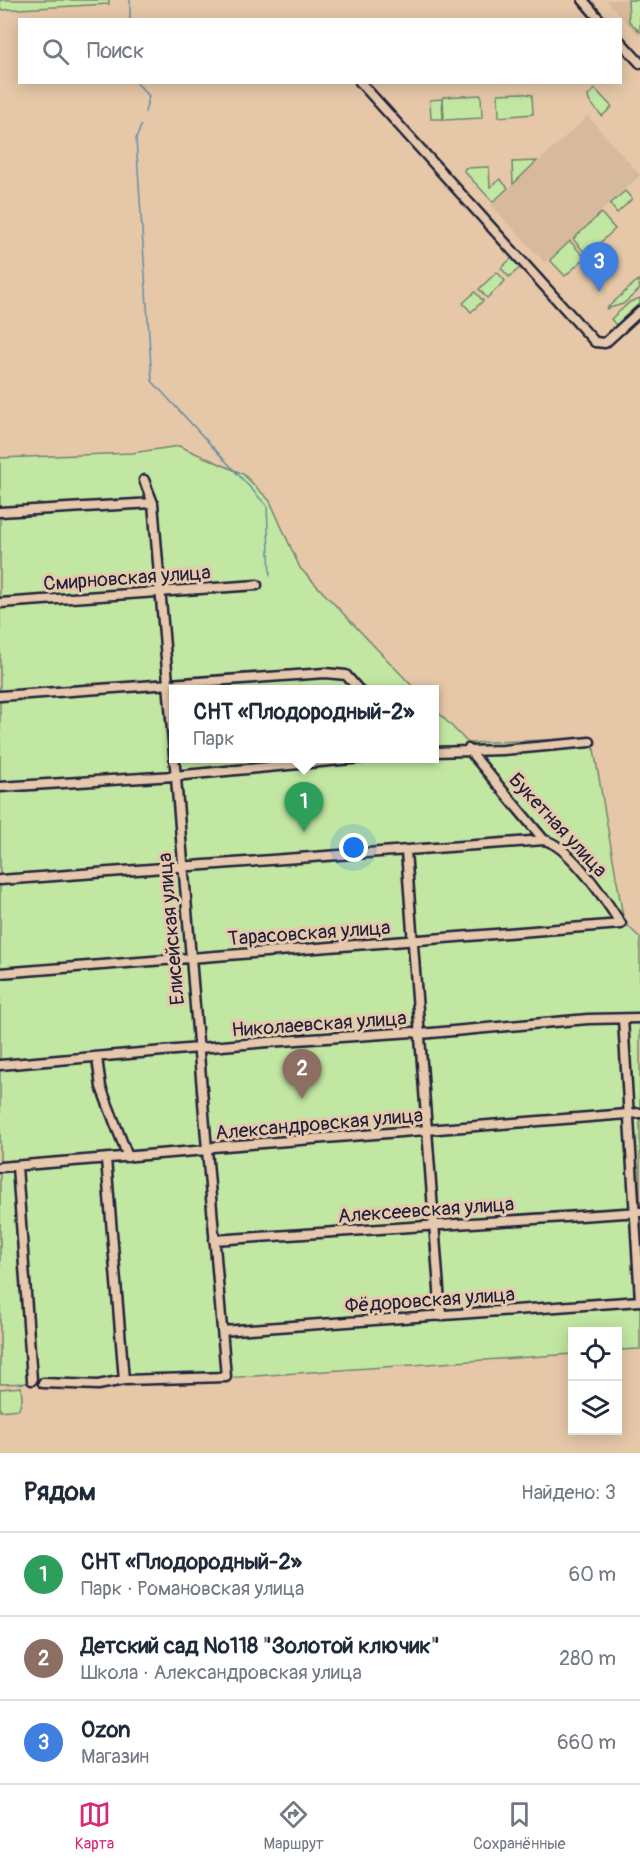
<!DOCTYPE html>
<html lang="ru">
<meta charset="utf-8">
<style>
body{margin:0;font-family:Pangolin,sans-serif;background:#f6f6f7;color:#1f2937}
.controls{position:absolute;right:18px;bottom:18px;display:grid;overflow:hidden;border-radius:0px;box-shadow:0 3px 15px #0003}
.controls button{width:54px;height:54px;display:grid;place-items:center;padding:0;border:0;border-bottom:2px solid #e0e1e3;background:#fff;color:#1f2937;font:30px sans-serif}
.you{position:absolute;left:354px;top:848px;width:21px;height:21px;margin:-15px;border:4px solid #fff;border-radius:50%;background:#1a73e8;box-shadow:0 0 0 9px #1a73e833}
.badge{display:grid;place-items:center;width:39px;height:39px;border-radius:50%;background:#db2777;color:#fff;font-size:20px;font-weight:700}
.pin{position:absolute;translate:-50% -50px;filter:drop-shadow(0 2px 3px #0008)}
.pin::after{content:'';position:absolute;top:32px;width:21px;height:18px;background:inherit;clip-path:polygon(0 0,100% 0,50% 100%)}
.popup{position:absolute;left:169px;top:685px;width:270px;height:78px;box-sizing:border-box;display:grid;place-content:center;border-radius:0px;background:#fff;filter:drop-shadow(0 2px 4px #0005);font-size:20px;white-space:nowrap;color:#747a83}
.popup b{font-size:22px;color:#1f2937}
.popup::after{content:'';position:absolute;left:50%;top:100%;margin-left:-12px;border:12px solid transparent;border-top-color:#fff}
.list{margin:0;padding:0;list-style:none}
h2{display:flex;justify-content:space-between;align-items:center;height:78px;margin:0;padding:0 24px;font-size:26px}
h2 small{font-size:20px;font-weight:400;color:#747a83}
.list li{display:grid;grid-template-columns:39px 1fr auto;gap:18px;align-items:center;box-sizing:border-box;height:84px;padding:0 24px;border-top:2px solid #e0e1e3}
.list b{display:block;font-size:22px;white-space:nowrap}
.list p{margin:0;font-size:20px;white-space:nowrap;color:#747a83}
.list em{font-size:20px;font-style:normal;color:#747a83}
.icon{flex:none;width:33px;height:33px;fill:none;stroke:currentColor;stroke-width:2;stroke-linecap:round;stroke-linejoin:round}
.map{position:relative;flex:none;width:640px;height:1453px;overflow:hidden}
.search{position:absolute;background:#fff;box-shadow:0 3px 15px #0003;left:18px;right:18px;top:18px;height:66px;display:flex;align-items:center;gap:15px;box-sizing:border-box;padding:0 21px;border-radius:0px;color:#747a83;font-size:22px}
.sheet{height:330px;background:#fff}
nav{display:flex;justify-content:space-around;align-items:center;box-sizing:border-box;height:84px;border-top:2px solid #e0e1e3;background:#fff;font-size:16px;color:#747a83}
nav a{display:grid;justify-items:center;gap:3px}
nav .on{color:#db2777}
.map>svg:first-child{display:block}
.built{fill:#d6ba9b}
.green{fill:#c2e7a2;stroke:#72846e;stroke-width:1.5}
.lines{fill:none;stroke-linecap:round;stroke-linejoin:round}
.stream{stroke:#638ea8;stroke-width:1.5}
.minor-casing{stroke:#22223b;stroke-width:13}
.minor{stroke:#e6c9ad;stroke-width:8}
.labels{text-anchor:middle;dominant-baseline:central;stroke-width:6;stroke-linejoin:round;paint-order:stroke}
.street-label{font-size:20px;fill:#22223b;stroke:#e6c9ad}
</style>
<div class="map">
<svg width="640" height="1453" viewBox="0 0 640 1453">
<rect width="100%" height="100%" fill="#e6c8a8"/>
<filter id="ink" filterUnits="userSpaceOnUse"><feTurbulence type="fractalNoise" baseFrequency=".0167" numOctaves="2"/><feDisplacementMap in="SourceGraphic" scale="12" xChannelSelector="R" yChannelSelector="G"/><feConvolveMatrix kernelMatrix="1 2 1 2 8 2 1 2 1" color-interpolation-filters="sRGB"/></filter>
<g filter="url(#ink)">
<!-- built -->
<path class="built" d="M606 0H640V37Z
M588 116 640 175 545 263 491 205Z"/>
<!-- green -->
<path class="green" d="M0 0H109V4L0 10Z
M628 0H640V32L629 21Z
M595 89 612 107 602 116 589 101 588 96Z
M520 93 532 95 533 114 499 117 498 94Z
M481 95 482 118 444 120 443 97Z
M442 99 443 119H431L430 100Z
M537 161 513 184 512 162Z
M489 167 490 187 500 179 508 188 493 202 464 171 465 168Z
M625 191 632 199 617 213 610 204Z
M601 213 615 229 587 255 573 239Z
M570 241 585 258 565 276 550 260Z
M513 257 522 266 509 277 501 268Z
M497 272 505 281 487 298 479 289Z
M638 280 640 289 623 304 606 309Z
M475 292 483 301 471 312 463 303Z
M640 298V304L616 325 611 319 630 302Z
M179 446 243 474 270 501 300 568 415 689 174 690V758H434L435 709 468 743 592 738 624 922 640 938V1349L618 1350V1332H572V1354L239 1377 0 1384V458L132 453Z
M21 1387 22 1399 19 1409 0 1411V1389Z"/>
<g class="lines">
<!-- stream -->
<path class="stream" d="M130 0V20
M136 82 149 96 145 112
M141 126 136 139 152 381 267 506 270 575"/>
<!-- minor casing -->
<g class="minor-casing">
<path id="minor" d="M583 0 600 20
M620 41 640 63
M360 82 595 342 605 343 640 311
M0 512 153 503
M0 603 257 585
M0 696 325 673 346 675 359 690
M434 752 503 750 590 742
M0 787 174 776 362 758
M406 851 441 1316
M0 880 544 840
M0 973 621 924C607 902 570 846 544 840L468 749
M623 1019 640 1300
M97 1058 101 1087 128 1157
M0 1065 268 1042 413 1032 420 1034 588 1019 640 1018
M106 1159 124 1380
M17 1166 32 1380
M0 1167 207 1150 213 1147 640 1113
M214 1240 640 1212
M222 1331 640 1301
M43 1383 98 1385 124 1380 226 1377 153 503 144 480"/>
</g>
<!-- minor -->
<use href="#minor" class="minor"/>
</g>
</g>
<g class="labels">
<!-- street labels -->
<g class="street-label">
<text transform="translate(127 578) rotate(-4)">Смирновская улица</text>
<text transform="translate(558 825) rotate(47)">Букетная улица</text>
<text transform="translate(171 929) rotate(-95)">Елисейская улица</text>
<text transform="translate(309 933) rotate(-4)">Тарасовская улица</text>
<text transform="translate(319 1024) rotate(-4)">Николаевская улица</text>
<text transform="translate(319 1124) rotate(-5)">Александровская улица</text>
<text transform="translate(426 1210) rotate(-4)">Алексеевская улица</text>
<text transform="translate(430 1300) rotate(-4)">Фёдоровская улица</text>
</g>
</g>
</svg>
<div class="controls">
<button><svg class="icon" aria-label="locate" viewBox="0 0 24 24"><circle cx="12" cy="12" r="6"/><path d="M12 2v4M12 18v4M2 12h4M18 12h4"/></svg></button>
<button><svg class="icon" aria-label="layers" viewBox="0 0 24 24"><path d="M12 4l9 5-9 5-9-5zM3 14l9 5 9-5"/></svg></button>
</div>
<div class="you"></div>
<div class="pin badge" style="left:304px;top:832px;background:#2e9e5b">1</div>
<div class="popup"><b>СНТ «Плодородный-2»</b>Парк</div>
<div class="pin badge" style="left:302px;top:1099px;background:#8d6e63">2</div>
<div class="pin badge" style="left:599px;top:292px;background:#3f7fe0">3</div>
<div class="search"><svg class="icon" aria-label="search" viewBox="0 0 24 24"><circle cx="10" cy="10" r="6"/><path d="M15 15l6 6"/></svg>Поиск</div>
</div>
<section class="sheet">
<h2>Рядом<small>Найдено: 3</small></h2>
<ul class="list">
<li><span class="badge" style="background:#2e9e5b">1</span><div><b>СНТ «Плодородный-2»</b><p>Парк · Романовская улица</p></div><em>60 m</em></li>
<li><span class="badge" style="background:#8d6e63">2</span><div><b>Детский сад №118 &quot;Золотой ключик&quot;</b><p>Школа · Александровская улица</p></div><em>280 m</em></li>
<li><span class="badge" style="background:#3f7fe0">3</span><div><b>Ozon</b><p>Магазин</p></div><em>660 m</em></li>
</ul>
</section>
<nav>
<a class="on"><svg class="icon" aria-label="map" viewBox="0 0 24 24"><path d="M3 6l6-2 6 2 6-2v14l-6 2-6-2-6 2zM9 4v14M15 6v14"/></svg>Карта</a>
<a><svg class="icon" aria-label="directions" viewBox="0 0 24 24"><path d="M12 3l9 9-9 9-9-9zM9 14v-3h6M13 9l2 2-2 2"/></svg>Маршрут</a>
<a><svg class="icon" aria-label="saved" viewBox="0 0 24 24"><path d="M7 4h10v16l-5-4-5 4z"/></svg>Сохранённые</a>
</nav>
